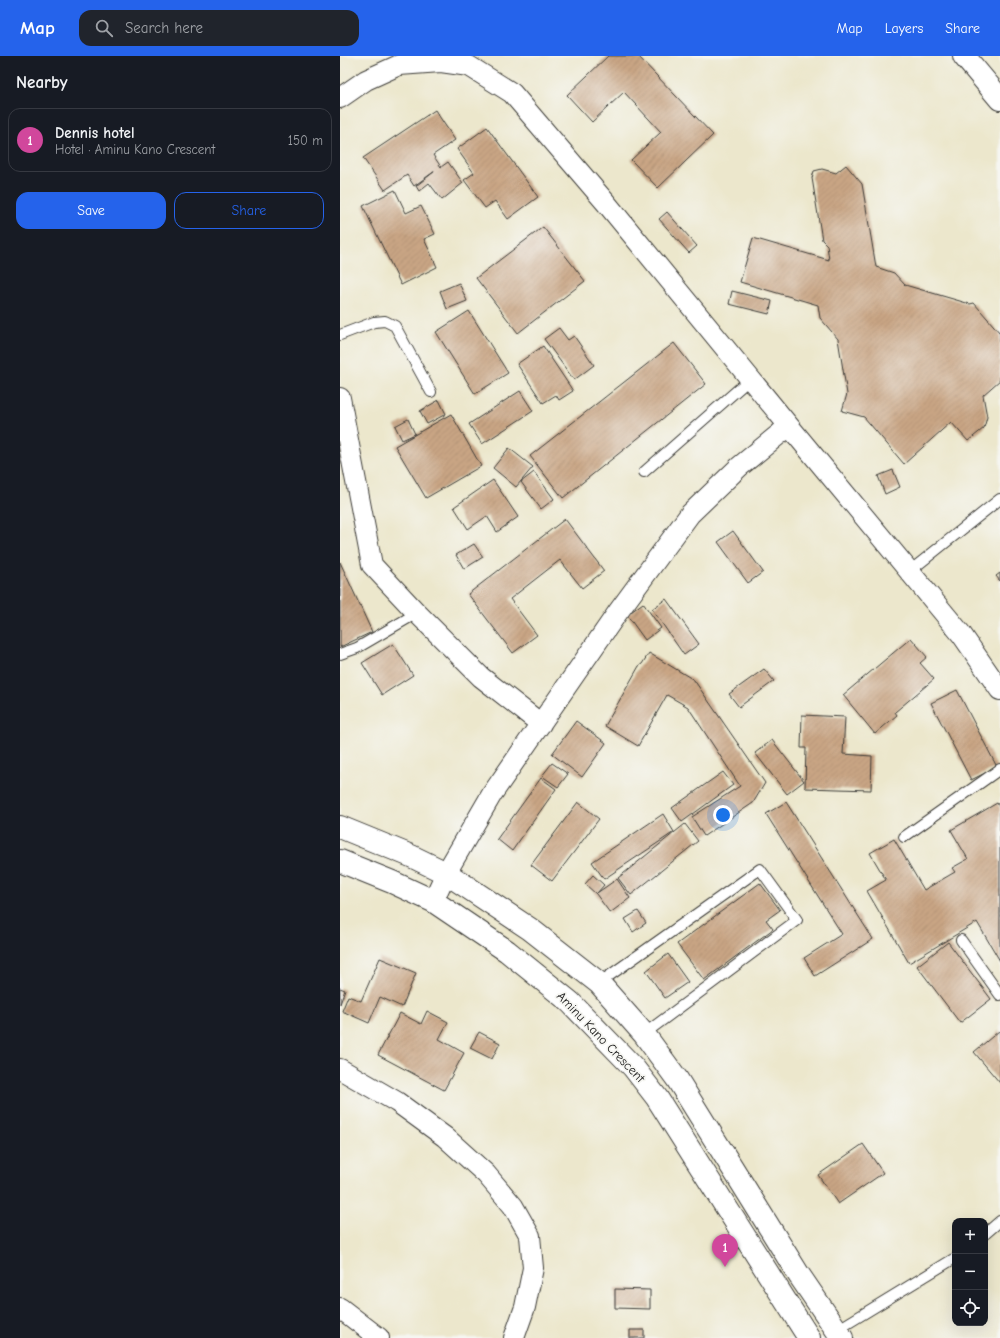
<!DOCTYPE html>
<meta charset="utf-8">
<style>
body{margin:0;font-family:"Comic Neue",sans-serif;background:#20242c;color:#f1f3f6}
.controls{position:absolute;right:12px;bottom:12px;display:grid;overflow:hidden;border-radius:8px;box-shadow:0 4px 16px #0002}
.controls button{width:36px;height:36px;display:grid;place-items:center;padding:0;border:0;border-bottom:1px solid #363941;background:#171b24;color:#f1f3f6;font:20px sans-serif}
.you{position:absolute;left:383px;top:759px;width:14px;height:14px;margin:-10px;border:3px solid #fff;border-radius:50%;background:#1a73e8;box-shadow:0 0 0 6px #1a73e833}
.badge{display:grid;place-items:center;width:26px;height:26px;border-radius:50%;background:#2563eb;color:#fff;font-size:13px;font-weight:700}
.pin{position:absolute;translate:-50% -33px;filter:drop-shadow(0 1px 2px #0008)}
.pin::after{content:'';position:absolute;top:21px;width:14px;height:12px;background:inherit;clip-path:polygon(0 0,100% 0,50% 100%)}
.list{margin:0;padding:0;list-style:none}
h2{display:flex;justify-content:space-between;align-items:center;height:52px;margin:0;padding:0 16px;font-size:17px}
h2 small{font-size:13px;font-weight:400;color:#9ea1a6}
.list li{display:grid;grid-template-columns:26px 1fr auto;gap:12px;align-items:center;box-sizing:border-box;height:64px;margin:0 8px 8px;padding:0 8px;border:1px solid #363941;border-radius:12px}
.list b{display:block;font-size:15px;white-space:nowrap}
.list p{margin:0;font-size:13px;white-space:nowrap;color:#9ea1a6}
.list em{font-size:13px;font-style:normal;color:#9ea1a6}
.actions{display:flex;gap:8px;padding:12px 16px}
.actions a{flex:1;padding:9px 0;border:1px solid #2563eb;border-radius:12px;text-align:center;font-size:14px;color:#2563eb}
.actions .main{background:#2563eb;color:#fff}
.icon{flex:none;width:22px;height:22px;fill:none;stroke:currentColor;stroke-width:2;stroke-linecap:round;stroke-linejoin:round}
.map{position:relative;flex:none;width:660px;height:1282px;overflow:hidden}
header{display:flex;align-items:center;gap:24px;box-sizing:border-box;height:56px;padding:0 20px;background:#2563eb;color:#fff}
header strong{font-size:19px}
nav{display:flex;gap:22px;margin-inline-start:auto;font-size:14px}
.search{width:280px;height:36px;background:#20242c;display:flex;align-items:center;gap:10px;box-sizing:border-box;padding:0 14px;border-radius:12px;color:#9ea1a6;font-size:15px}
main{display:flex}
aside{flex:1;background:#171b24}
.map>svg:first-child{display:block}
.building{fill:url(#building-hatch)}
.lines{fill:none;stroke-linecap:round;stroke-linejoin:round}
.lane-casing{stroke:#3b3a36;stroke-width:12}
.street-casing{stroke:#3b3a36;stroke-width:22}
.secondary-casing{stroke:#3b3a36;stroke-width:24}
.highway-casing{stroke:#3b3a36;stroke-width:24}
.lane{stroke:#fff;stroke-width:10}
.street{stroke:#fff;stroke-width:20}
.secondary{stroke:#fff;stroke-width:22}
.highway{stroke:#fff;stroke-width:22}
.labels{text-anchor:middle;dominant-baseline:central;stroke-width:3.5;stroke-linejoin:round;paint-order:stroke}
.street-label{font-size:13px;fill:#1c1c1c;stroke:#f6f6f2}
</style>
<header>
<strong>Map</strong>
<div class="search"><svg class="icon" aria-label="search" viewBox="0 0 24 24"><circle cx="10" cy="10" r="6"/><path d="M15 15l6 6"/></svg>Search here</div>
<nav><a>Map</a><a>Layers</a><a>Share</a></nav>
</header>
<main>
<aside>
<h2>Nearby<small></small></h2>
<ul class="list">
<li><span class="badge" style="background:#d1479c">1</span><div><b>Dennis hotel</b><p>Hotel · Aminu Kano Crescent</p></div><em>150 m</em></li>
</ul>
<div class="actions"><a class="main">Save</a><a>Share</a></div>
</aside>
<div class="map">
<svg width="660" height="1282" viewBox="0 0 660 1282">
<defs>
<pattern id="building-hatch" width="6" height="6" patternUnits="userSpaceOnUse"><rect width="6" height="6" fill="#c9a584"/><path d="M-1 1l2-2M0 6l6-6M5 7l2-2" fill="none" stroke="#ac8d71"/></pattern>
</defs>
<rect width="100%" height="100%" fill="#f6f6f2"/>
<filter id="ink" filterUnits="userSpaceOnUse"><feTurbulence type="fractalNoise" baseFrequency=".025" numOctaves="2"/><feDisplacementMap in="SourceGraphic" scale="8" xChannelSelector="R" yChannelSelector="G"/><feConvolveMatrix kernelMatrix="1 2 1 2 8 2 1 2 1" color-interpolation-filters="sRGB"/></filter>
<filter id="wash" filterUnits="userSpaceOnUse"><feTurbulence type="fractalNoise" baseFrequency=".012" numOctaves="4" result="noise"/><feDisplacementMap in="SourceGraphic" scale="16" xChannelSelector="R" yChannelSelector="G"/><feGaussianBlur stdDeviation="0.9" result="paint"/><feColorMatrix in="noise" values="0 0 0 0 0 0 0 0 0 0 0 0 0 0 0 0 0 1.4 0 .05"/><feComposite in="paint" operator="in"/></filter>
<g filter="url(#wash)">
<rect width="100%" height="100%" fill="#ece7cc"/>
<g id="blocks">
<!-- building -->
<path class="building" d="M268 0H298L373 79 318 132 291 104 321 76 284 36 252 66 227 39Z
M95 54 115 84 93 99 101 111 108 106 123 127 102 144 89 127 79 135 76 130 95 115 74 130 67 119 45 134 23 102Z
M147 71 198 141 168 163 155 145 145 152 124 124 134 117 117 93Z
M506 109 522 128 536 211 554 217 565 229 630 248 634 247 660 277V324L643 339 647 361 644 372 628 385 611 366 564 408 524 361 502 355 507 338 498 283 480 262 478 249 400 226 413 182 489 204 487 189 482 184 472 122 474 115 482 113 496 117Z
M55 134 66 157 81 150 95 178 84 183 97 211 61 229 23 150Z
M327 156 357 190 349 197 319 163Z
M203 171 245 225 178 277 136 222Z
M119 227 127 245 107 253 100 235Z
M392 235 432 245 429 258 389 248Z
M129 255 168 317 135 338 96 276Z
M219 272 228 284 234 280 254 309 234 324 204 283Z
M334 287 366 328 223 442 190 400Z
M203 290 233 335 219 344 216 339 203 347 177 308Z
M180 335 193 355 142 388 129 368Z
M99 344 106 358 87 368 80 355Z
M111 358 141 410 86 442 55 390Z
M68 363 75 378 62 384 55 370Z
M169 392 193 411 176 431 153 412Z
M553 414 560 431 545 438 538 420Z
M194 416 214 443 201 453 181 426Z
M153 424 178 461 157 476 147 460 128 473 114 451Z
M225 463 264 515 242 532 220 504 170 543 197 579 173 597 128 538Z
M393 475 423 516 408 527 378 486Z
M134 488 143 501 124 513 116 499Z
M0 506 32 576 0 591Z
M660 517V525L656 520Z
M326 543 359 588 344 599 312 553Z
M303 547 321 572 305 584 287 559Z
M571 582 587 601 580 607 594 623 555 656 557 659 535 678 503 639Z
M53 588 73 619 42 639 22 607Z
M309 597 354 624 425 727 413 747 364 780 352 761 400 730 348 651 327 639 298 690 265 670 299 610 302 608Z
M424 613 434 625 399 651 389 638Z
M617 634 657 711 631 724 591 647Z
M462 659 505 661 503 698 532 700 531 734 465 732 466 692H461Z
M236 665 266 687 242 721 212 698Z
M432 684 464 725 447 738 415 697Z
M212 707 228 718 218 731 202 720Z
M383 716 393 729 342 766 332 752Z
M201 722 216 733 172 795 157 783Z
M238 746 259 763 212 825 191 809Z
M446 746 533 883 475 920 464 902 502 878 426 758Z
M657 747 660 752V905L637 866 569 907 527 835 546 824 530 797 554 783 584 834 615 816 612 812 628 803 611 774Z
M323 758 334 776 264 823 252 806Z
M345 768 358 785 291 839 278 822Z
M253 819 264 829 257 837 277 823 290 842 270 857 256 838 245 828Z
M420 827 440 854 426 864 433 873 364 924 337 888Z
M298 855 306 867 293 876 285 863Z
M608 886 651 943 620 967 577 910Z
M328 898 348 926 325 942 306 915Z
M40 902 76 917 62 951 40 941 29 967 2 955 8 940 21 945Z
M0 932 5 934 0 948Z
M87 955 108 966 99 983 124 997 104 1034 38 999 60 957 81 968Z
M659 975 660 977V1027L634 996Z
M139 976 160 987 152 1003 130 992Z
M523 1088 543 1117 498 1148 478 1119Z
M275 1233 310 1234V1253L275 1252Z
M290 1274H304V1282H290Z"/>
</g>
</g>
<g filter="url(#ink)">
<use href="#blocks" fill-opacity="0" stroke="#3b3a36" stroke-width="1"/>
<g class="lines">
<!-- lane casing -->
<g class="lane-casing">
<path id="lane" d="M0 279 34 266 45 265 55 270 91 336
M304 416 410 323
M570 515 660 443
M0 598 17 592 77 557
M564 781 660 713
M621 884 660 939
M259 927 420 813 457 864 304 978
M645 1178 660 1165
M497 1274 615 1202"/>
</g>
<!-- street casing -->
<g class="street-casing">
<path id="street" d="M0 42 26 24 59 9 101 6 129 10 172 37 267 148 449 370 622 579 660 634
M0 342 32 509 77 557 141 621 201 668
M93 845 106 817 152 738 278 556 350 458 399 411 449 370
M0 1013 57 1046 105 1081 146 1118 173 1150 190 1180 193 1212 185 1251 174 1282
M0 1252 39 1282"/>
</g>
<!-- secondary casing -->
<g class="secondary-casing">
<path id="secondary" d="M0 771 71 800 106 817 190 873 259 927 304 978 337 1023 459 1219 502 1282
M0 805 52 826 93 845 167 895 230 946 293 1011 317 1042 469 1282"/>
</g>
<!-- highway casing -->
<g class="highway-casing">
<path id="highway" d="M624 0 660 43"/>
</g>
<!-- lane -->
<use href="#lane" class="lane"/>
<!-- street -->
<use href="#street" class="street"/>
<!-- secondary -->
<use href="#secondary" class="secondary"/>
<!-- highway -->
<use href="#highway" class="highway"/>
</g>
</g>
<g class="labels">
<!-- street labels -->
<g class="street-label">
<text transform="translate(261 981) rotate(46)">Aminu Kano Crescent</text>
</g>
</g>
</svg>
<div class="controls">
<button>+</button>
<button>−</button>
<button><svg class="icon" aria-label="locate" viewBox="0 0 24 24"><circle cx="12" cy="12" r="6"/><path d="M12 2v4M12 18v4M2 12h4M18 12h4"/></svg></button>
</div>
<div class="you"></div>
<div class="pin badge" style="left:385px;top:1211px;background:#d1479c">1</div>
</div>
</main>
